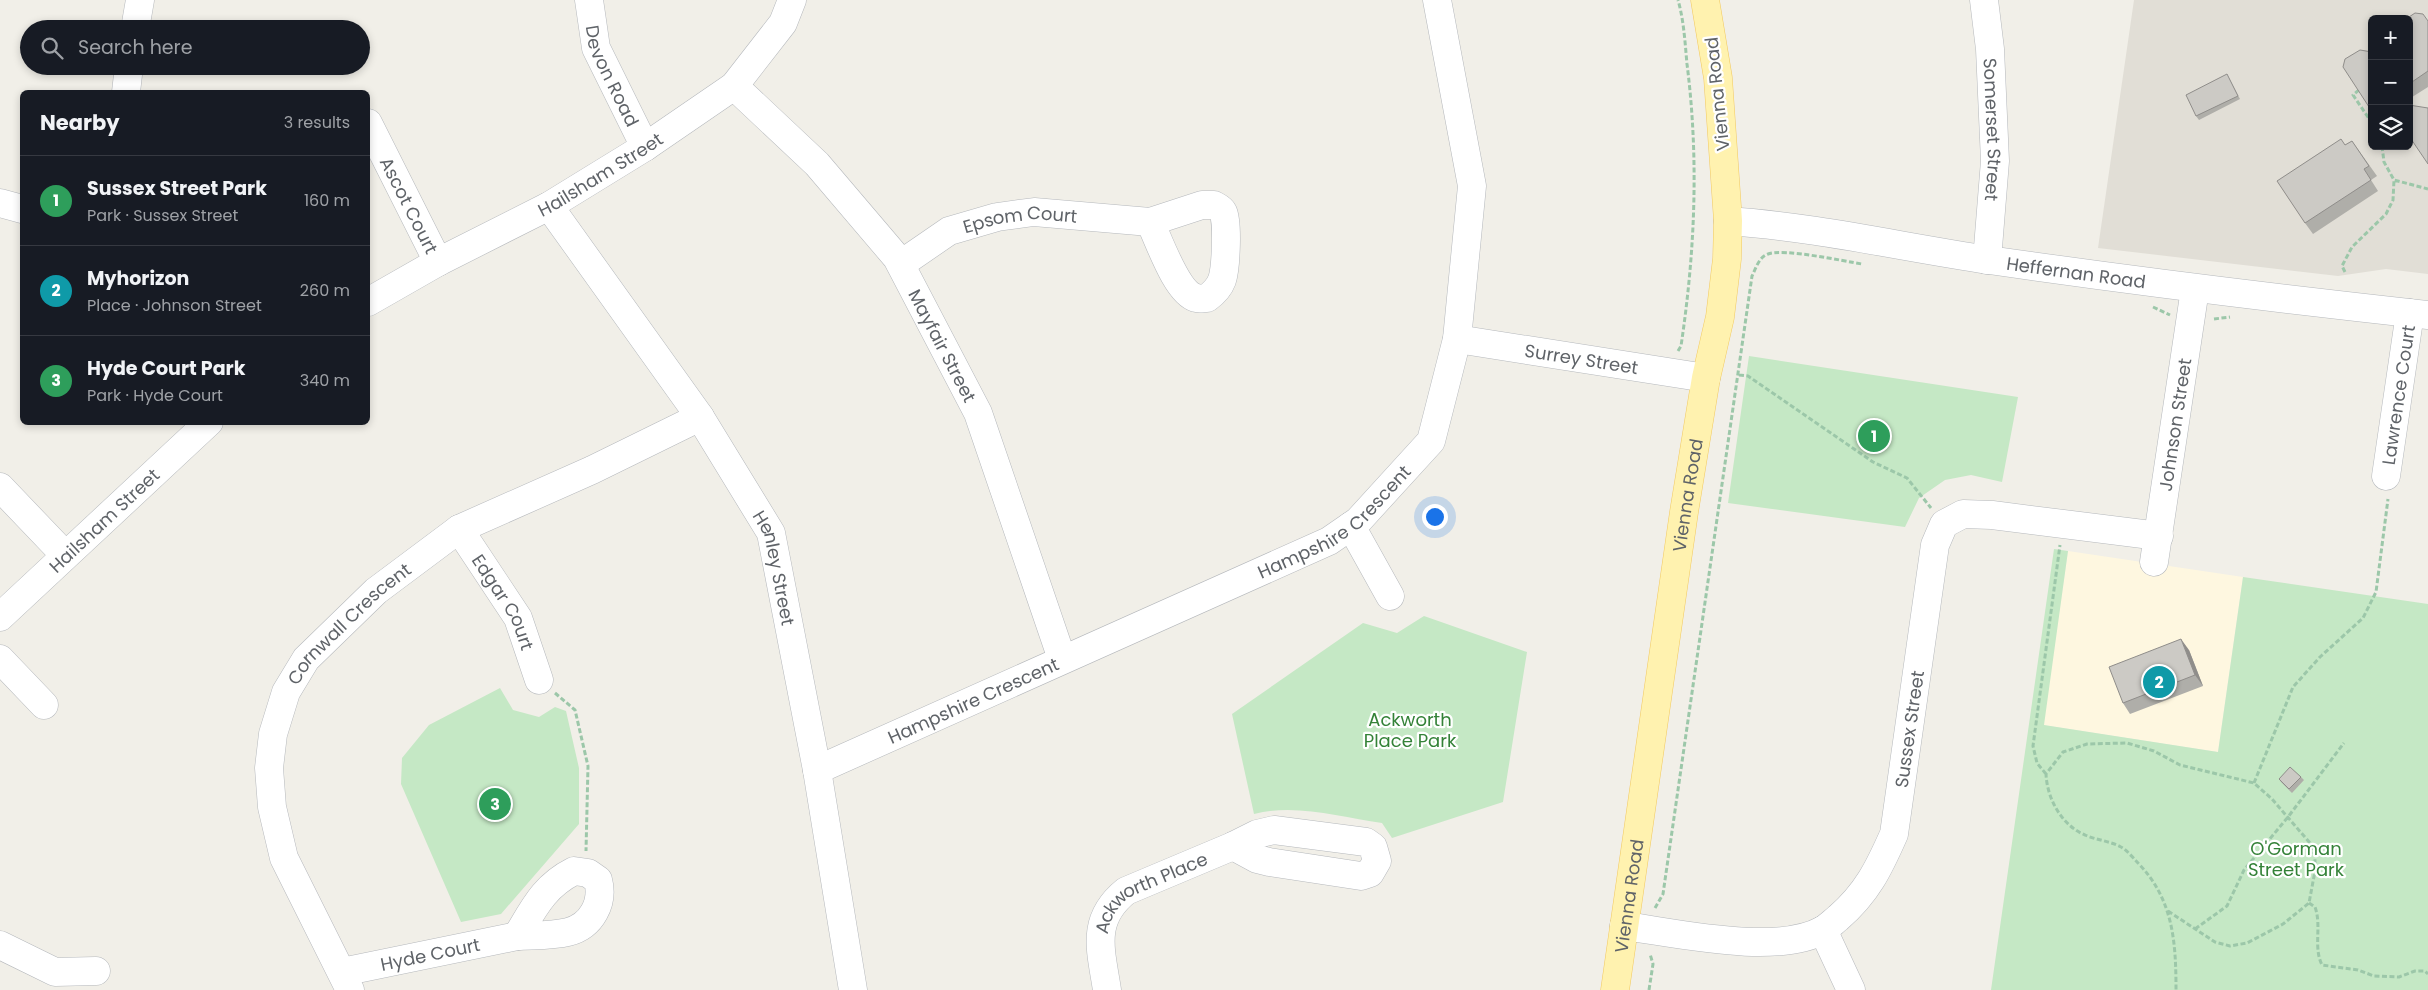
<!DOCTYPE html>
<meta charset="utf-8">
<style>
body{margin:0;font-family:Poppins,sans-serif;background:#242831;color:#f1f3f6}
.controls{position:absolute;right:15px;top:15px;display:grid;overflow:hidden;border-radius:8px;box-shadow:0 2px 8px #0003}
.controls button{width:45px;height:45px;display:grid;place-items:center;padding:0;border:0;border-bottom:1px solid #363941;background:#171b24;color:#f1f3f6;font:25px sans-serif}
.you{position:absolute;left:1434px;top:516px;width:18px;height:18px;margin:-12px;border:4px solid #fff;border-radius:50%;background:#1a73e8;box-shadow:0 0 0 8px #1a73e833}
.badge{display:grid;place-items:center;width:32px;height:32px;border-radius:50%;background:#0f766e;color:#fff;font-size:16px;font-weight:700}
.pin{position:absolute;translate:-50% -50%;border:2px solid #fff;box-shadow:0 1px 5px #0006}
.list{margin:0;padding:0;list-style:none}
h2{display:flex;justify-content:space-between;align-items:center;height:65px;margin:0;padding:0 20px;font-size:21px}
h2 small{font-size:16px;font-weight:400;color:#9ea1a6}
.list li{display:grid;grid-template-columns:32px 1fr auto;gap:15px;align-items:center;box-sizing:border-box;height:90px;padding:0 20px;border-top:1px solid #363941}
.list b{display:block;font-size:19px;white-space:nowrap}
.list p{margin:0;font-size:16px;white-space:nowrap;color:#9ea1a6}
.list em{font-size:16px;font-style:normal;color:#9ea1a6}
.icon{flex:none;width:28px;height:28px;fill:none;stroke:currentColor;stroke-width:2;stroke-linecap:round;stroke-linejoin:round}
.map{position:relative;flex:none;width:2428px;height:990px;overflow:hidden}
.search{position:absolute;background:#171b24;box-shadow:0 2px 8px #0003;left:20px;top:20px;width:350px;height:55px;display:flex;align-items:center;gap:12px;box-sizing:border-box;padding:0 18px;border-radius:28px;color:#9ea1a6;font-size:19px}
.panel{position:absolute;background:#171b24;box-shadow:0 2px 8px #0003;left:20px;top:90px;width:350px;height:335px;border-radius:8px}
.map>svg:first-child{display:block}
.commercial{fill:#fef7e0}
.education{fill:#e1ded6;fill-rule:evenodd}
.green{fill:#c5e8c5}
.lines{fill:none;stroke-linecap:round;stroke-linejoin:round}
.minor-casing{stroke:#b5b8bc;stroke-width:29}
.major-casing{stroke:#f2c960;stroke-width:29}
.path{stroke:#9cc7a9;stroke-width:3;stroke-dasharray:5 2.5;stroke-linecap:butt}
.minor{stroke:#fff;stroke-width:28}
.major{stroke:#fff2af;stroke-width:28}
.wall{fill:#afaea9}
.shaded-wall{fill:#8f8d8a}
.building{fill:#cccac5;stroke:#8f8d8a}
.labels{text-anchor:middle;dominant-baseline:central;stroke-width:4.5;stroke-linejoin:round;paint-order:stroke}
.street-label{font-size:18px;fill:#5f6368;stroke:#fff}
.park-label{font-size:18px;fill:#348238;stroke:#fff}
</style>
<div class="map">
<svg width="2428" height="990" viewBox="0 0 2428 990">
<rect width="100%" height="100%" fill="#f1efe8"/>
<!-- commercial -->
<path class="commercial" d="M2068 551 2243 577 2218 752 2043 725Z"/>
<!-- education -->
<path class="education" d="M2134 0H2428V274L2386 269 2338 276 2098 248ZM2372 19H2409V146H2372Z"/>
<!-- green -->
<path class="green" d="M1749 356 2018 397 2002 482 1971 475 1945 480 1919 498 1905 527 1728 503Z
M2054 549 2068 551 2044 725 2218 752 2243 577 2428 604V990H1991Z
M1424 616 1527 652 1503 802 1392 838 1382 823C1341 817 1295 803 1254 814L1232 714 1363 623 1397 633Z
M500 688 513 710 539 717 555 707 566 711 579 768V824L501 914 461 922 401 784 402 758 429 725Z"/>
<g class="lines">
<!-- minor casing -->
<g class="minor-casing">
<g id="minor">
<path id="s1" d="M589 0 596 48 645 147"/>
<path id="s2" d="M1984 0 1990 49 1995 161 1987 260"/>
<path d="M135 29 140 0"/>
<path id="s3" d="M734 86 817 164 897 258 978 413 1062 659"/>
<path d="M126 92 129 66"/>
<path id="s4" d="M368 123 438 262"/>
<path d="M0 203 22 209"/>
<path d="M1202 205H1214C1217 207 1221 208 1223 212 1228 222 1226 268 1222 280 1219 288 1214 293 1207 298 1204 298 1199 299 1196 298 1176 292 1159 240 1150 222Z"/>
<path id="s5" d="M549 206 700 417 771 533 817 770 853 990"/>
<path id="s6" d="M1728 221C1816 227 1902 247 1989 260 2135 281 2281 299 2428 315"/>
<path id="s7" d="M901 264 949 231 997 217 1034 212 1150 222"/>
<path id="s8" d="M368 302 438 262 549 206 645 147 734 86 783 23 792 0"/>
<path id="s9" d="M1457 339 1706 378"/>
<path id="s10" d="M2386 476 2410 313"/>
<path d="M0 487 65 555"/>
<path d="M1351 526 1390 596"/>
<path id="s11" d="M459 529 518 618 539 680"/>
<path id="s12" d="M2154 562 2195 289"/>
<path id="s13" d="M0 617 209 422"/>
<path d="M0 659 44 705"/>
<path id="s14" d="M817 770 1329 541 1358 521 1431 441 1457 339 1472 186 1437 0"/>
<path d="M1274 830 1366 842 1373 847 1377 861 1370 873 1361 876 1269 862 1257 859 1233 846 1257 834Z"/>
<path d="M574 871 588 873 598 880C604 902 592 926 568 932 552 936 533 935 517 936 534 908 544 886 574 871Z"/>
<path id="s15" d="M1624 926C1677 933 1776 956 1823 930 1828 927 1833 922 1838 918 1867 893 1879 868 1894 834L1935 545 1944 524 1963 514 1992 515 2159 536"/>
<path d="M1823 930 1851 990"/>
<path d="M0 945 55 972 96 971"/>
<path id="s16" d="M342 972 517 936"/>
<path id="s17" d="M350 990 284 858 272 807 269 768 273 734 286 692 306 659 376 591 459 529 592 470 700 417"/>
<path id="s18" d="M1107 990C1101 950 1090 920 1126 891L1233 846"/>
</g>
</g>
<!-- major casing -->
<g class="major-casing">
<g id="major">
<path id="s19" d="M1615 990 1684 512 1706 378 1720 317 1727 259 1728 221 1718 78 1705 0"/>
</g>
</g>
<!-- path -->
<path class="path" d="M2359 90 2353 95 2372 123
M2382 146 2384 162 2394 180 2428 189
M2345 272 2342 266 2352 247 2386 214 2393 200 2394 180
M2153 307 2170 315
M2214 319 2230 317
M1678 351 1681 346C1695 252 1699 159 1687 64 1685 43 1684 21 1678 0
M1739 375 1748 376 1873 462 1907 478 1931 508
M555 693 575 710 588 766 586 851
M2046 774 2037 763 2033 746 2060 545
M2254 783 2293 687 2320 657 2363 618 2376 592 2388 499
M2309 903 2315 907C2322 926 2313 947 2322 965L2358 970 2374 976 2399 977 2415 971H2425L2428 974
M1655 908 1663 894 1752 276C1756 268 1759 257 1768 254 1783 248 1843 261 1862 264
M2168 911 2215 942 2230 946 2247 943 2283 924 2309 903 2315 871V856L2310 843 2272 799 2254 783 2180 765 2154 751 2127 743 2087 744 2063 752 2046 774C2047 798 2061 825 2085 835 2096 840 2110 841 2121 847 2127 850 2133 858 2138 863 2173 899 2176 941 2176 990
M2195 929 2227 906 2244 870 2288 817 2344 743
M1649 990 1653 964 1650 954"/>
<!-- minor -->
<use href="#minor" class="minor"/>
<!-- major -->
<use href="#major" class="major"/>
</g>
<!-- wall -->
<path class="wall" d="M2409 19 2428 21V87L2409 99Z
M2229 78 2240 99 2199 120 2196 116Z
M2352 141 2377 176 2371 180 2378 191 2313 234 2305 223 2345 145Z
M2189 650 2203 686 2130 714 2123 703Z
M2301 777 2304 780 2292 793 2281 782 2279 779Z"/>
<!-- shaded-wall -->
<path class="shaded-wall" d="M2181 639 2189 650 2203 686 2195 675Z"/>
<!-- building -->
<path class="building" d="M2415 13 2423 14 2428 21V71L2409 84V19H2406Z
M2360 50 2372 52V109L2371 110 2343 67 2345 59Z
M2227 74 2238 96 2196 116 2186 95Z
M2409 105 2428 108V164L2409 136Z
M2341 139 2345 145 2352 141 2369 166 2364 169 2371 180 2305 223 2277 181Z
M2181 639 2195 675 2123 703 2109 667Z
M2290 767 2301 777 2289 789 2279 779Z"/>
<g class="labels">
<!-- street labels -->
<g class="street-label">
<text stroke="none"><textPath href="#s1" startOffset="80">Devon Road</textPath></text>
<text transform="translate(1717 94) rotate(-96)">Vienna Road</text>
<text stroke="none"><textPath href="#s2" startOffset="130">Somerset Street</textPath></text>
<text stroke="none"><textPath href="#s8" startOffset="265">Hailsham Street</textPath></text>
<text stroke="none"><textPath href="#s4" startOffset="92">Ascot Court</textPath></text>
<text stroke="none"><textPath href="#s7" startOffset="131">Epsom Court</textPath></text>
<text stroke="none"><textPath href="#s6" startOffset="352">Heffernan Road</textPath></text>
<text stroke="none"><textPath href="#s3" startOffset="336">Mayfair Street</textPath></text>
<text stroke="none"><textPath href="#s9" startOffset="126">Surrey Street</textPath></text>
<text stroke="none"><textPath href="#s10" startOffset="82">Lawrence Court</textPath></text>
<text stroke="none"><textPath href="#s12" startOffset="139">Johnson Street</textPath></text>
<text stroke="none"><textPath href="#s19" startOffset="500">Vienna Road</textPath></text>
<text stroke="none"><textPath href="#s14" startOffset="576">Hampshire Crescent</textPath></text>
<text stroke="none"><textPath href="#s13" startOffset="142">Hailsham Street</textPath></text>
<text stroke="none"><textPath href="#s5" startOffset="430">Henley Street</textPath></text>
<text stroke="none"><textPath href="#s11" startOffset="86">Edgar Court</textPath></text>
<text stroke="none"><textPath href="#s17" startOffset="411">Cornwall Crescent</textPath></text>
<text stroke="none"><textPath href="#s14" startOffset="171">Hampshire Crescent</textPath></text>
<text stroke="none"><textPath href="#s15" startOffset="429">Sussex Street</textPath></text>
<text stroke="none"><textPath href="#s19" startOffset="95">Vienna Road</textPath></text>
<text stroke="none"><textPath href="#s18" startOffset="126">Ackworth Place</textPath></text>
<text stroke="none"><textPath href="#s16" startOffset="90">Hyde Court</textPath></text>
</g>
<!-- park labels -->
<g class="park-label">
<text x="1410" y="719">Ackworth<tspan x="1410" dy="21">Place Park</tspan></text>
<text x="2296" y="848">O'Gorman<tspan x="2296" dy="21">Street Park</tspan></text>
</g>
</g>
</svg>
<div class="controls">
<button>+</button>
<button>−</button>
<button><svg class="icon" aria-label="layers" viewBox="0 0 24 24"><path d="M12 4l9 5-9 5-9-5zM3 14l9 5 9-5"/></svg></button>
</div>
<div class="you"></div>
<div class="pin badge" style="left:1874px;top:436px;background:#2e9e5b">1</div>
<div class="pin badge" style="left:2159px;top:682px;background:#0f9aa8">2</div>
<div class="pin badge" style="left:495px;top:804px;background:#2e9e5b">3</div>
<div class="search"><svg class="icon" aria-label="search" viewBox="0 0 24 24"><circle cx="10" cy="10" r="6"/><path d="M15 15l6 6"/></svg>Search here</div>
<section class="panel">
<h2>Nearby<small>3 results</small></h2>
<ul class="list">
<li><span class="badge" style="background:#2e9e5b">1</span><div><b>Sussex Street Park</b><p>Park · Sussex Street</p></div><em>160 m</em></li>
<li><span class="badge" style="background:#0f9aa8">2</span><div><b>Myhorizon</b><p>Place · Johnson Street</p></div><em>260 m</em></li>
<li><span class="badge" style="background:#2e9e5b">3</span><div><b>Hyde Court Park</b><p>Park · Hyde Court</p></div><em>340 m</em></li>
</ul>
</section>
</div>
